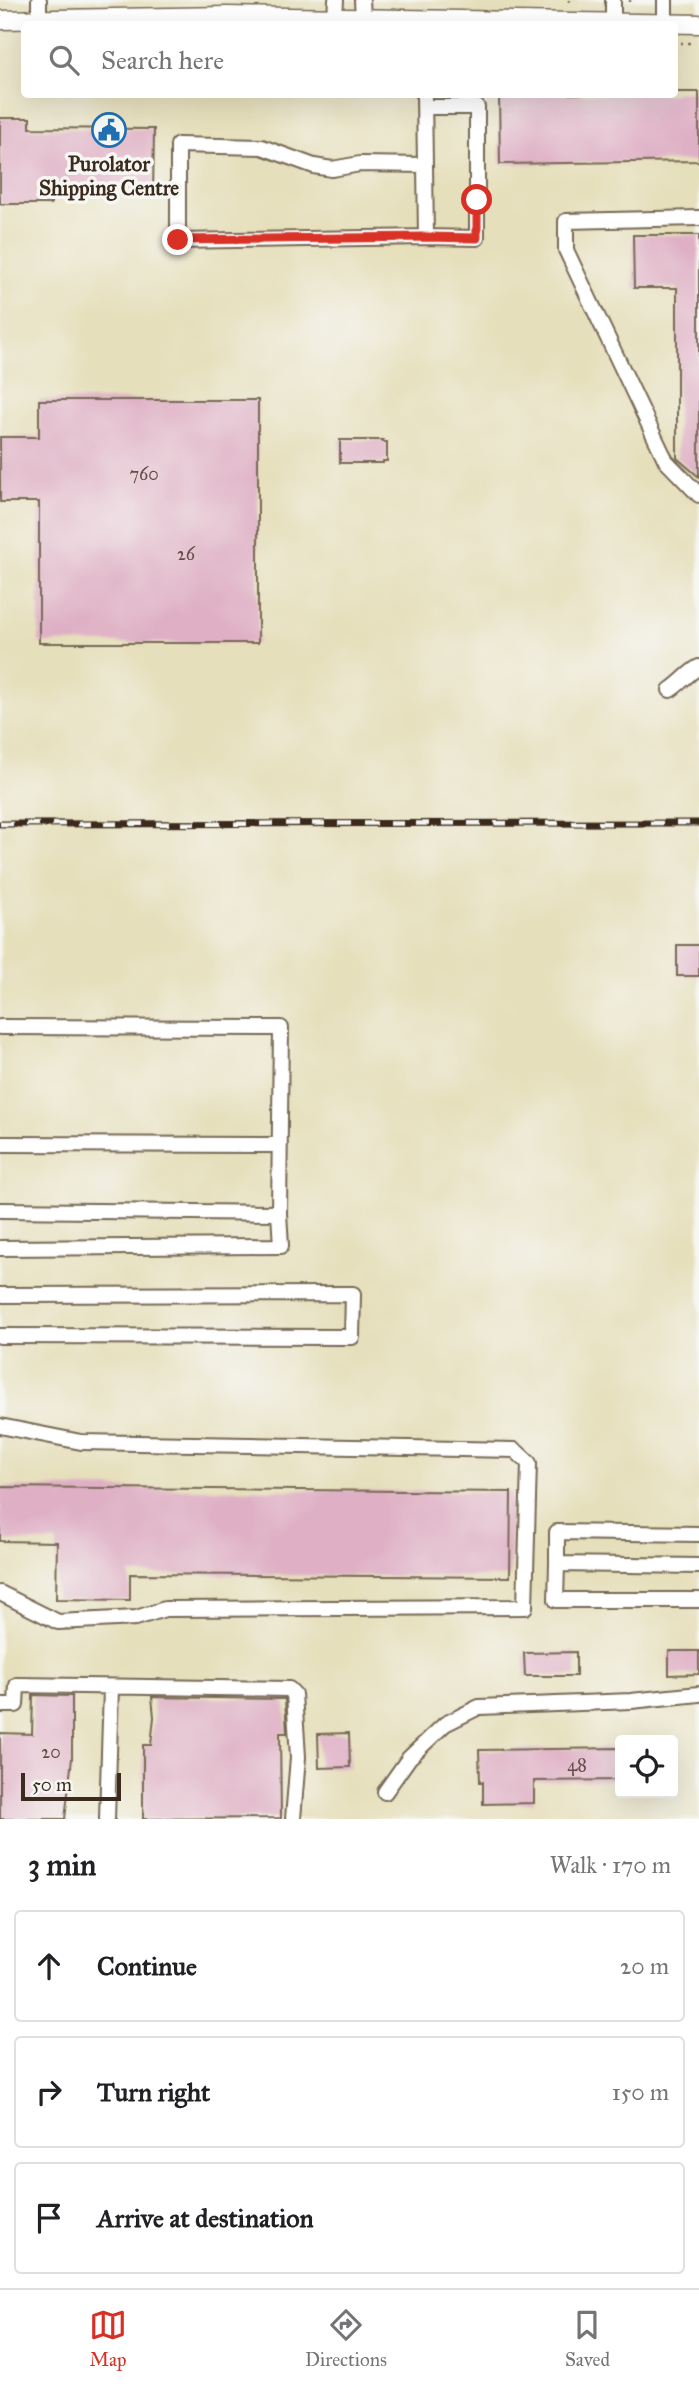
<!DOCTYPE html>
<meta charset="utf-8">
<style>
body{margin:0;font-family:"IM FELL Great Primer",serif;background:#f6f6f6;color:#202124}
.controls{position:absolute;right:21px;bottom:21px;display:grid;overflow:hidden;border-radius:7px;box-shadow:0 7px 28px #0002}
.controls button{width:63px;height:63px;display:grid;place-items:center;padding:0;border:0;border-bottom:2px solid #e0e0e0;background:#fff;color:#202124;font:35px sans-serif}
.scale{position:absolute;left:21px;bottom:18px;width:100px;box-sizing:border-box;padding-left:7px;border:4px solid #3b2a1e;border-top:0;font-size:19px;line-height:24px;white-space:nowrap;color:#3b2a1e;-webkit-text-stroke:5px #f6f6f2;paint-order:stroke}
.stop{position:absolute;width:21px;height:21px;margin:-16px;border:5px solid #d93025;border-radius:50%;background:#fff}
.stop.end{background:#d93025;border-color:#fff;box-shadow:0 2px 7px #0008}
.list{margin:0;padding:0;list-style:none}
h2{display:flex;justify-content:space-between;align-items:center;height:91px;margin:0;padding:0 28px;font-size:30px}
h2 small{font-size:23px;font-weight:400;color:#757577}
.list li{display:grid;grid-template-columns:46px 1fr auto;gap:21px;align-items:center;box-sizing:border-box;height:112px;margin:0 14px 14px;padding:0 14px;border:2px solid #e0e0e0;border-radius:7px}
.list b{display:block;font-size:26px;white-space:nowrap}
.list em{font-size:23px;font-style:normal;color:#757577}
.icon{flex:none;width:38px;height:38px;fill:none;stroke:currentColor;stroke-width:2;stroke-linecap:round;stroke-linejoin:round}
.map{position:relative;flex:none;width:699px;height:1819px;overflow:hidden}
.search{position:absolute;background:#fff;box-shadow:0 7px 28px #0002;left:21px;right:21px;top:21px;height:77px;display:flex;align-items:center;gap:18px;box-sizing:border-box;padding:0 24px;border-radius:7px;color:#757577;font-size:26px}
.sheet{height:469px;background:#fff}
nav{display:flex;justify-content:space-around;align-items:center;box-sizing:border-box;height:98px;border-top:2px solid #e0e0e0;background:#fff;font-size:19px;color:#757577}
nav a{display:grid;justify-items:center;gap:4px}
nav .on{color:#d93025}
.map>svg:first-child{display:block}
.building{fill:#dfb0c5}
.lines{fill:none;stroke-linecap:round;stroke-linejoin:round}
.minor-casing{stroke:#776955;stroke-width:18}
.major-casing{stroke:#776955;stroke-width:21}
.path{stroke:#776955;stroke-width:2.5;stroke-dasharray:2 5;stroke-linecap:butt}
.minor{stroke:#fff;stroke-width:14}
.major{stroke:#fff;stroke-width:18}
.rail-casing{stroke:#3b2a1e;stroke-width:7}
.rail{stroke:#f6f6f2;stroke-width:4.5;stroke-dasharray:13;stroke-linecap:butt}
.route{stroke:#d93025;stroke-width:9}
.labels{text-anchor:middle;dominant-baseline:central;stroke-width:7;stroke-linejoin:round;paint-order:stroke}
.number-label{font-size:18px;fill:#644c48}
.poi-label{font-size:21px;font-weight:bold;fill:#3b2a1e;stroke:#f6f6f2}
</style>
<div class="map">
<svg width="699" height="1819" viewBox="0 0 699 1819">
<rect width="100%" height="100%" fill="#f6f6f2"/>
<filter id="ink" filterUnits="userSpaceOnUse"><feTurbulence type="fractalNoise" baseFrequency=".0143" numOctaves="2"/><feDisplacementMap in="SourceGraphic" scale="14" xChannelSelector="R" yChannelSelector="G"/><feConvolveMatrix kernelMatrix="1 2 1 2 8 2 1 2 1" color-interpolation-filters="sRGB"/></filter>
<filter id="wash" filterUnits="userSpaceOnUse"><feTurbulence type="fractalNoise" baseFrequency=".00686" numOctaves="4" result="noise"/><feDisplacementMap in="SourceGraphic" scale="28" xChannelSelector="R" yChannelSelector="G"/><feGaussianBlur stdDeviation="1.57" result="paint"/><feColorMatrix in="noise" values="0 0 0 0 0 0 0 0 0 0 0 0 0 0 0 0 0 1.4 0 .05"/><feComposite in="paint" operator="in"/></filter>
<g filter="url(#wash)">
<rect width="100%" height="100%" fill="#e6dfbb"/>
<g id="blocks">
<!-- building -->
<path class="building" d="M675 92H699V161L500 164 499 94H675Z
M0 118H30V128L154 129 153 195H51V204H0Z
M633 235H699V477L677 458V288H634Z
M39 400H258V643H39V502H0V437H39Z
M340 440H383V442H387V461H383V463H340Z
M677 945H699V976H677Z
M0 1487 511 1492 510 1577 130 1574V1600L56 1599 57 1542 0 1541Z
M669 1651H699V1674L669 1675Z
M576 1652V1676H525L524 1653Z
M33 1695 72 1696V1758L65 1819H0V1733L32 1734Z
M152 1697 285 1699 287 1733H280L281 1818 143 1819V1745H151L154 1717Z
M349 1733 350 1767 319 1768 318 1734Z
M620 1748V1780L534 1781V1803L483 1804V1782H480L479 1750Z"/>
</g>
</g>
<g filter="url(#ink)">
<use href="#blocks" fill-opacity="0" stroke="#776955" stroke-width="2"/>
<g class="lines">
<!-- minor casing -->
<g class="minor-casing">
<path id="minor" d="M39 0V19
M362 0 363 18
M613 0V21
M335 17 336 0
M665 23V0
M424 94 426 237
M424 165 360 164 332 169 314 166 262 147 178 145V241L426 237 477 238V107H425
M699 218 566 221V250L666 461 699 495
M670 690C681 683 688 673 699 667
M0 1027 281 1028 279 1213
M0 1144 280 1145
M0 1210 279 1213 281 1246 0 1248
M0 1295 353 1294 352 1337 0 1336
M0 1426 81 1442 515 1450 529 1463 525 1607 165 1609 136 1618 58 1622 0 1593
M557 1564V1532L699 1534
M699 1566 557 1564 556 1600H699
M0 1705H16L17 1685 289 1689 294 1694 298 1757 293 1819
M385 1792 409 1758 445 1724 479 1707 631 1701 699 1694
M107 1819 111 1688"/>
</g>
<!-- major casing -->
<g class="major-casing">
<path id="major" d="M0 20 227 16 699 24"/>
</g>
<!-- path -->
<path class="path" d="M569 2V0
M630 2V0
M674 43H690"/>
<!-- minor -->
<use href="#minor" class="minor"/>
<!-- major -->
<use href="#major" class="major"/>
<!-- rail casing -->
<g class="rail-casing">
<path id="rail" d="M0 824 699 823"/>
</g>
<!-- rail -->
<use href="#rail" class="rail"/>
</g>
</g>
<g class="lines" filter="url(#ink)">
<!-- route -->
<path class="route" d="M178 240 426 237 477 238V200"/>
</g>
<!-- icons -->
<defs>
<g id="civic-ring" transform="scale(1.75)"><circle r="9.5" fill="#f6f6f2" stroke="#1f6fb2" stroke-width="1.5"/><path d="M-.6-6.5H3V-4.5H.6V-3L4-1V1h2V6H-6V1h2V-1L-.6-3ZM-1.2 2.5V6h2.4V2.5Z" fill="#1f6fb2"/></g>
</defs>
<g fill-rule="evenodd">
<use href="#civic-ring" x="109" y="130"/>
</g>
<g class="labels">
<!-- number labels -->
<g class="number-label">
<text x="144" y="474">760</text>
<text x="186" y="554">26</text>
<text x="51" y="1752">20</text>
<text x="577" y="1765">48</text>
</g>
<!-- poi labels -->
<g class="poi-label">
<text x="109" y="164">Purolator<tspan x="109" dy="24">Shipping Centre</tspan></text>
</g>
</g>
</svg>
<div class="controls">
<button><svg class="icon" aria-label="locate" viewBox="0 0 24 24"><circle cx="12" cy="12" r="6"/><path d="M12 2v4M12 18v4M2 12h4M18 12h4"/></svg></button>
</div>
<div class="scale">50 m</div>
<div class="stop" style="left:477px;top:200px"></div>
<div class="stop end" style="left:178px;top:240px"></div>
<div class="search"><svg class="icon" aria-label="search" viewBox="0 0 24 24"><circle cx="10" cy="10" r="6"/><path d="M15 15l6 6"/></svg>Search here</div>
</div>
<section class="sheet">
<h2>3 min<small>Walk · 170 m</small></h2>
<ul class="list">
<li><svg class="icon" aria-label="ahead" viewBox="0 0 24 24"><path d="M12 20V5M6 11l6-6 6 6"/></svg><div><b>Continue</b></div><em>20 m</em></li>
<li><svg class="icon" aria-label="right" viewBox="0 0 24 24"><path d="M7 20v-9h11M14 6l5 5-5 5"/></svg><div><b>Turn right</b></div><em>150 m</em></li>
<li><svg class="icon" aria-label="arrive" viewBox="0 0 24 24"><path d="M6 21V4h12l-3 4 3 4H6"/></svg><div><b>Arrive at destination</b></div></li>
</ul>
</section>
<nav>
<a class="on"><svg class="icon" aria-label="map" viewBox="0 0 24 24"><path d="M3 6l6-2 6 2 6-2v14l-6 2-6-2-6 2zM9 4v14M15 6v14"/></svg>Map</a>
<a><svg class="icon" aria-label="directions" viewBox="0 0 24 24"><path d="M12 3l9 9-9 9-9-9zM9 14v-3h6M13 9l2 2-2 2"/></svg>Directions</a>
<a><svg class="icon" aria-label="saved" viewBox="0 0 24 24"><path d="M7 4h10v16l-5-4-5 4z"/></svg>Saved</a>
</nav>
